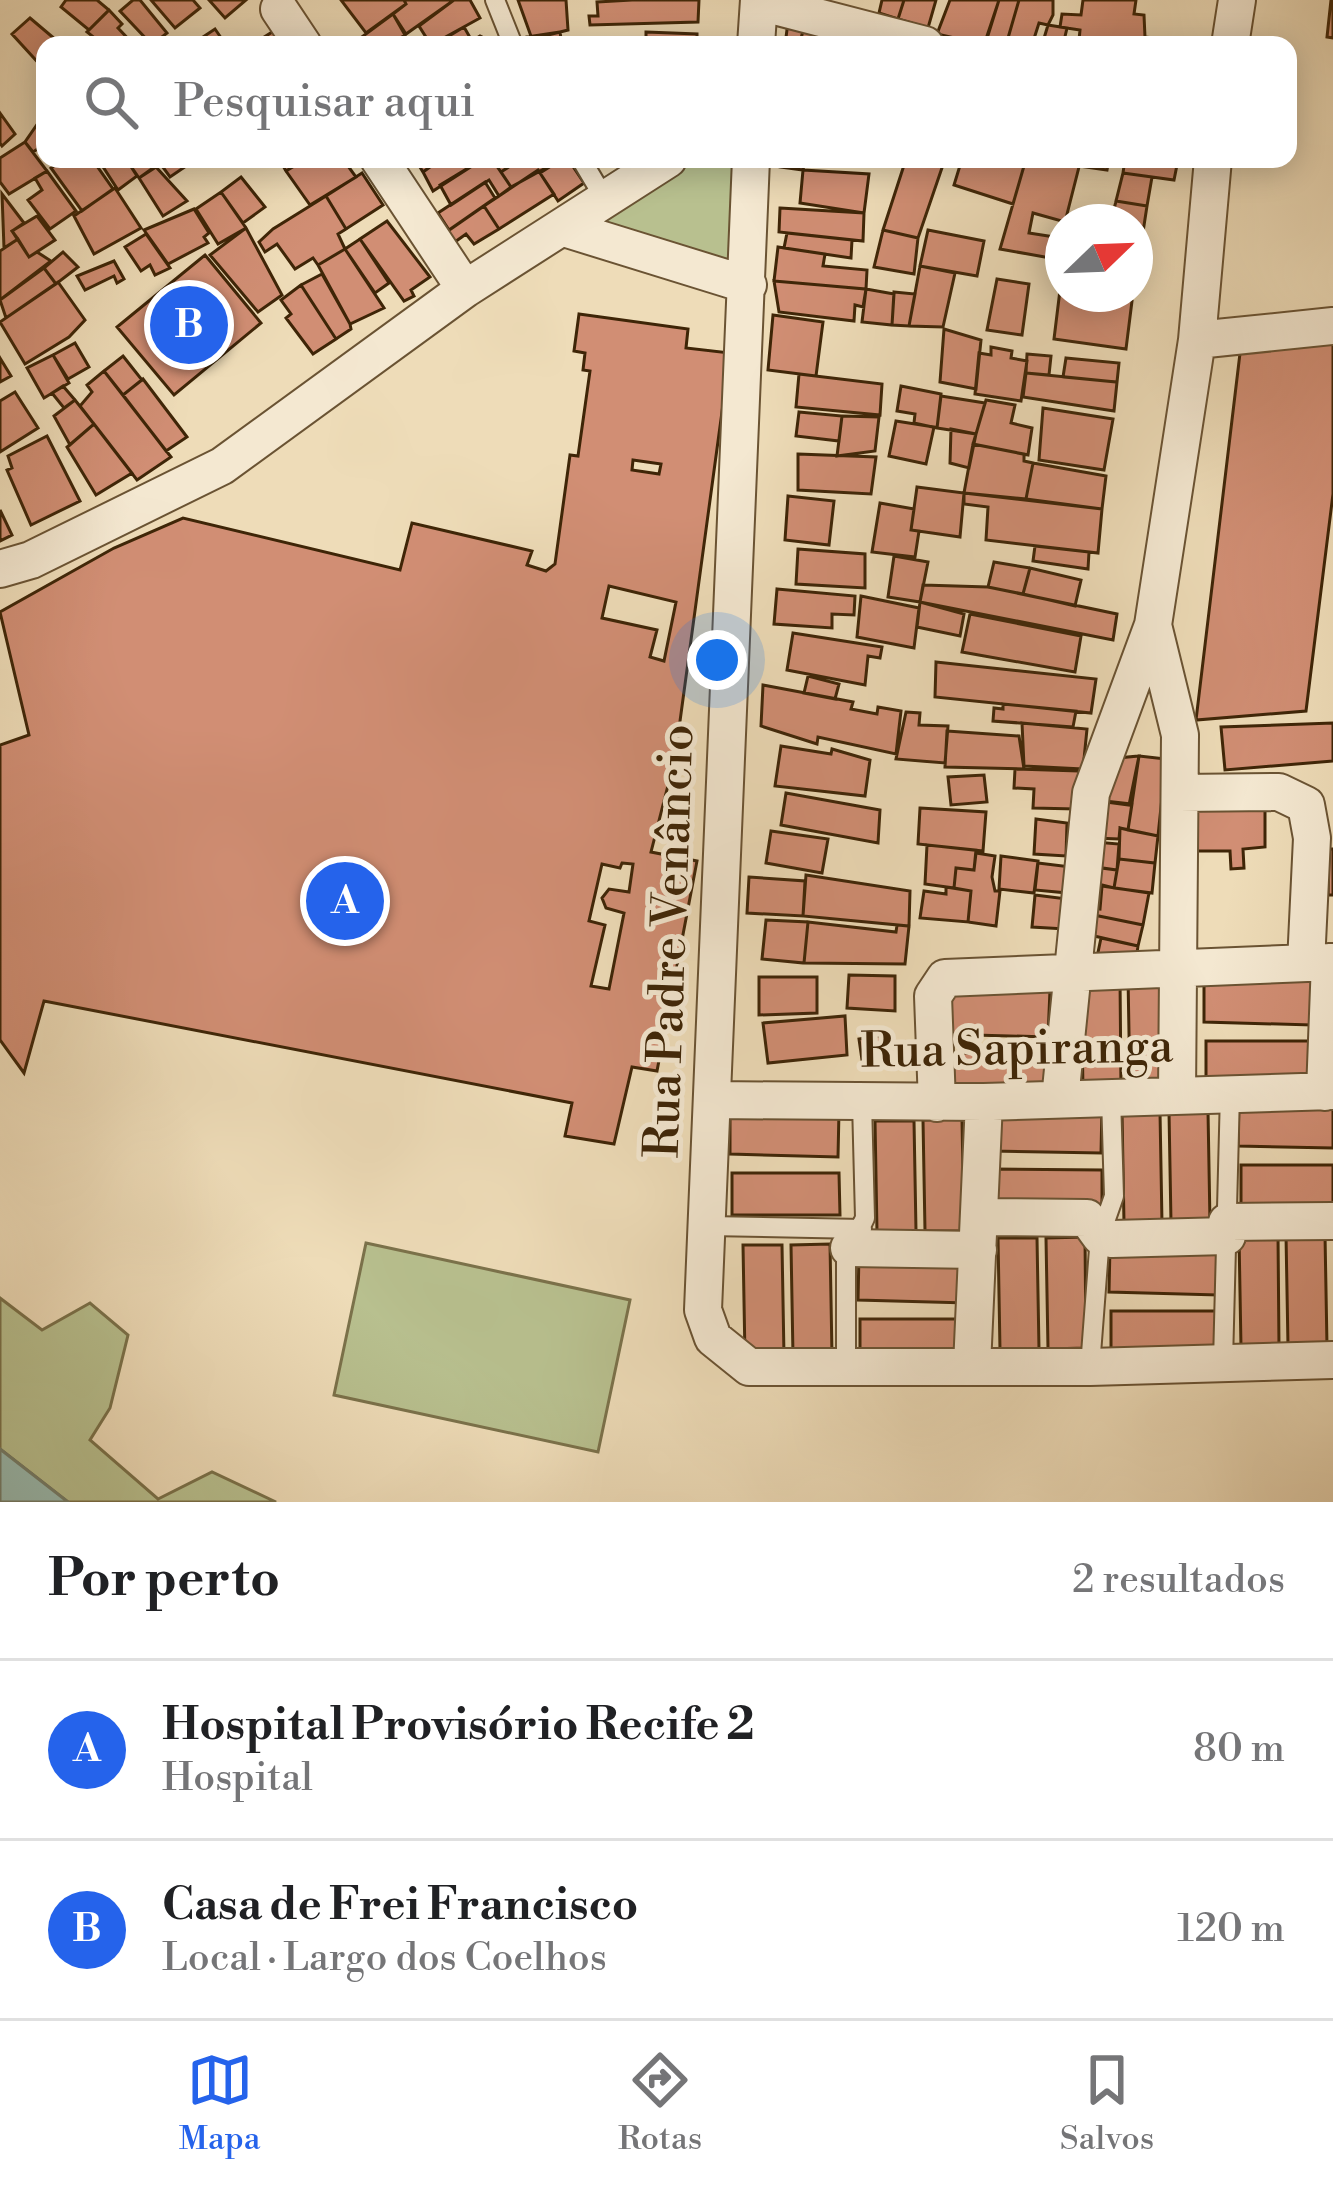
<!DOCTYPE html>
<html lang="pt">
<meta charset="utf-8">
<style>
body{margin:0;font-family:"Libre Bodoni",serif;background:#f2f2f2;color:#202124}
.compass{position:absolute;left:1045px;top:204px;width:108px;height:108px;border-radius:50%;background:#fff;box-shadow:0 6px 30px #0003;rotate:67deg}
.you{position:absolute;left:717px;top:660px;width:42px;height:42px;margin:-30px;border:9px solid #fff;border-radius:50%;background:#1a73e8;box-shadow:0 0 0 18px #1a73e833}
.badge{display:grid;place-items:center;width:78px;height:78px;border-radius:50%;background:#2563eb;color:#fff;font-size:39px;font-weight:700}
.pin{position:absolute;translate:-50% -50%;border:6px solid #fff;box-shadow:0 3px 12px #0006}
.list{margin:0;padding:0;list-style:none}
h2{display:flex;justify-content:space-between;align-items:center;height:156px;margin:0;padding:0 48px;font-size:51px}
h2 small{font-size:39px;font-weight:400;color:#757577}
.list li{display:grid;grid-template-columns:78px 1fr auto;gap:36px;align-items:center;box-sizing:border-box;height:180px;padding:0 48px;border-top:3px solid #e0e0e0}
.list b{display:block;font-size:45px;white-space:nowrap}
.list p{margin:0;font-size:39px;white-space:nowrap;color:#757577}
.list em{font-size:39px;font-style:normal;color:#757577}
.icon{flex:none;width:66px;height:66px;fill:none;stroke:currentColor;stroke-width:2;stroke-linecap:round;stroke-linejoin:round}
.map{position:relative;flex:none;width:1333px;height:1502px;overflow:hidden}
.search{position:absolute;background:#fff;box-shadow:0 6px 30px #0003;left:36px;right:36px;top:36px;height:132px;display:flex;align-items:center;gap:30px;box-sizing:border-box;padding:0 42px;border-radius:24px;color:#757577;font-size:45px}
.sheet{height:516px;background:#fff}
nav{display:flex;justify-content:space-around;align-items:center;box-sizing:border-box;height:168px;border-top:3px solid #e0e0e0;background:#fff;font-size:33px;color:#757577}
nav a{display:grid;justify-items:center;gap:6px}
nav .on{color:#2563eb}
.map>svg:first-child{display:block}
.green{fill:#b8c08f;stroke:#7b724b;stroke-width:3}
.water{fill:#99bbb0;stroke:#757f6c;stroke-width:3}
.building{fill:#d18e74;stroke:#3e2507;stroke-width:3;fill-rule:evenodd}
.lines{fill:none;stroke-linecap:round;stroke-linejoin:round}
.lane-casing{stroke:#6a5333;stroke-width:22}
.street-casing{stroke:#6a5333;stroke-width:40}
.lane{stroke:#f4e8d1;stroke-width:18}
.street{stroke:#f4e8d1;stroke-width:36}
.labels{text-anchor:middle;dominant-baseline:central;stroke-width:10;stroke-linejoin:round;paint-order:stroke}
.street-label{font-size:48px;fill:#3e2507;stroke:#f4e8d1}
</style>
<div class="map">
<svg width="1333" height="1502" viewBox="0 0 1333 1502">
<rect width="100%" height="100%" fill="#eedcb8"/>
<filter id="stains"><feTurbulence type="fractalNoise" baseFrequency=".00167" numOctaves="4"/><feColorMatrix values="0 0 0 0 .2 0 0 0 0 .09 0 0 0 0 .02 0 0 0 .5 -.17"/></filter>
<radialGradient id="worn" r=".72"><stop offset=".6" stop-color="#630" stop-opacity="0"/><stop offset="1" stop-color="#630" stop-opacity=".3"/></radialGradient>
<!-- green -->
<path class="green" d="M677 159H754L747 274 583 231Z
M366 1243 630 1300 598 1452 334 1395Z
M0 1298 42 1330 90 1303 128 1335 110 1408 90 1440 158 1499 212 1472 276 1502H68L0 1449Z"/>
<!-- water -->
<path class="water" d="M0 1449 68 1502H0Z"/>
<!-- building -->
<path class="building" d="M66 0H97L109 10 89 30 61 7Z
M133 0H140L167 33 152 45 120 11Z
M151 0H193L200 8 175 28Z
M209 0H246L225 18Z
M341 0H404L406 4 366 33Z
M404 0H454L406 34 393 14 406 4Z
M454 0H470L480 18 431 45 419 26Z
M518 0H566L568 30 532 39Z
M632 0H699L698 22 590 25 589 16H598L597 2Z
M882 0H904L898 19 879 13Z
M904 0H936L928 28 898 19Z
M950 0H999L985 45 937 34Z
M999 0H1019L1006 45H984Z
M1019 0H1053V15L1048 25 1039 23 1032 45H1006Z
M1083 0H1136L1134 14 1144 15 1145 37 1154 38V45H1063L1065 38 1079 40 1080 30 1060 27 1062 14 1081 15Z
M1331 0H1333V38L1327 37Z
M109 10 122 24 118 28 134 45 102 44 87 32Z
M393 14 405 35 389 45H358L359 39Z
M30 18 62 45H45L43 68 12 34Z
M806 21 832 30 828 45H799Z
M806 21 799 45H785L788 22Z
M1048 25 1067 28 1063 45H1042Z
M464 27 472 41 480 36 496 44 434 45Z
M215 29 226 45H201L197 41Z
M277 29 292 45H261L258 41Z
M560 32 562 45H529L527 37Z
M646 32 697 34V45H646Z
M0 113 15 134 2 146 0 143Z
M45 113V144L33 152 25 142Z
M25 142 47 171 9 194 0 182V158Z
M64 159H92L113 189 82 211 51 168Z
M98 159H126L137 176 118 190Z
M126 159H157L160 163 139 178Z
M157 159H186L189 164 170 177Z
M279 159H306L286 171Z
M306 159H343L356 177 310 205 286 171Z
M415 159H441L423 172Z
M441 159H483L433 191 423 172Z
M483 159H492L511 187 499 196 489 180 451 205 440 185Z
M492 159H521L501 172Z
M521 159H562L511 187 501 172Z
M562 159H568L584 183 558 201 540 173Z
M780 159H805L803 170 780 167Z
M906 159H945L918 238 883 230Z
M962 159H1026L1013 204 954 185Z
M1026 159H1081L1065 222 1033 213 1029 233 1061 238 1056 259 1000 249Z
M1081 159H1109L1107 170 1079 166Z
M1125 159 1178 160 1174 180 1123 173Z
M156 167 187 201 163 216 139 178Z
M538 170 554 194 499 229 484 206Z
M803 170 869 174 864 213 800 203Z
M47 171 76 211 50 229 28 200 42 190 35 178Z
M362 173 383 205 346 229 326 196Z
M1123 173 1152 177 1147 206 1116 201Z
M241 177 265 207 243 223 221 192Z
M485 182 495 198 449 230 438 213Z
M115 188 141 228 94 254 74 216Z
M221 192 246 228 218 244 196 209Z
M2 194 24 223 12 231 18 239 4 248Z
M326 196 346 229 338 234 345 249 318 265 313 258 295 269 277 244 265 252 259 242 273 229Z
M1116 201 1147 206 1143 232 1135 231V222H1111Z
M484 206 499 229 474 244 466 234 452 244 445 233Z
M780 208 864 213 863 241 779 232Z
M194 209 209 233 204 237 208 243 168 264 144 230Z
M37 216 55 240 29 257 12 231Z
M387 221 430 277 411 290 414 296 404 301 360 239Z
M246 228 282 295 258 312 210 255Z
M883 230 918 238 914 274 874 267Z
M928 230 984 241 977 276 920 266Z
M1135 231 1143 232 1138 265H1135Z
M787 233 852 240 851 258 784 248Z
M146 234 170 268 155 275 150 265 141 271 125 247Z
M18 239 29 257 37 252 51 261 0 300V251Z
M360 239 389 283 375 293 345 249Z
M778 247 825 254 823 266 867 270 866 289 774 281Z
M345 249 384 308 350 324 318 265Z
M63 252 78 267 56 284 44 268Z
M205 255 261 323 174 395 117 327Z
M114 261 124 279 117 283 114 276 85 290 77 276Z
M920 266 955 273 943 327 909 326Z
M44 268 56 284 6 318 0 300Z
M322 274 350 324 351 329 336 339 301 285Z
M997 279 1029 284 1022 335 987 330Z
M774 281 866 289 863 307 855 305 854 321 779 312Z
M58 282 85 320 69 337 25 364 0 322Z
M301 285 336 339 313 354 286 318 291 314 281 300Z
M866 289 894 294 892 325 862 322Z
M1060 290 1132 301 1126 349 1054 339Z
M894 292 915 294 909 326 892 325Z
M579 314 688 329 686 348 730 353 675 758 651 852 697 861 657 1071 632 1067 614 1144 565 1136 572 1103 44 1001 24 1073 0 1040V745L29 735 0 612 114 548 183 518 400 570 412 523 532 551 527 565 546 571 555 564 570 455 578 456 590 371 583 370 585 353 574 351ZM633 460 661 464 659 474 632 470ZM609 586 676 602 664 661 650 657 657 630 602 618ZM622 863 633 864 629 892 609 889 602 898 606 908 624 913 609 989 591 986 605 925 589 921 602 864 620 868Z
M773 315 823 322 816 376 768 370Z
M944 329 981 340 976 389 940 382Z
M1333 336V494L1306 711 1196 720 1241 345Z
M75 343 89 367 68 379 53 355Z
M991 347 1012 351 1011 358 1027 361 1021 401 975 394 979 353 991 355Z
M1027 354 1051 356 1049 375 1026 373Z
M53 355 69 383 44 398 27 368Z
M123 356 142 380 123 395 104 371Z
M0 358 11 376 0 382Z
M1066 358 1119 363 1117 382 1063 377Z
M104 371 171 457 137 480 80 406 92 392 87 385Z
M1026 373 1117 382 1114 411 1023 397Z
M799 374 882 384 880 415 796 407Z
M143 379 187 437 166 451 123 395Z
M63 386 75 400 64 408 52 393Z
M901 386 941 394 937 428 914 423 915 414 897 411Z
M15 392 38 428 0 452V401Z
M941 396 985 403 976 434 937 428Z
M75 400 94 424 70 445 54 416Z
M986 400 1015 405 1011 423 1032 428 1028 455 973 444Z
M1043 408 1113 419 1104 470 1039 460Z
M799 412 842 416 839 441 796 436Z
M842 416 879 417 875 451 837 456Z
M896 421 934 427 926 464 889 456Z
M94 424 132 473 96 495 67 447Z
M951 429 976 434 969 468 950 463Z
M47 436 80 501 31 525 7 470 12 468 8 456Z
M973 444 1024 454V461L1033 463 1026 499 964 493Z
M798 454 876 457 871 494 798 490Z
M1033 463 1106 476 1102 509 1026 499Z
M917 487 964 493 960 537 911 530Z
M964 493 1102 509 1098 553 986 540 988 507 964 504Z
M788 496 834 501 829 545 785 540Z
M880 503 914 509 911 530 919 531 915 557 872 552Z
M0 510 12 535 0 541Z
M1035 546 1089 552 1088 569 1033 561Z
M798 549 865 554V588L796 584Z
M894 556 928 562 920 602 888 597Z
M994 562 1030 568 1023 594 988 587Z
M1030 568 1081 580 1075 606 1023 594Z
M923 585 988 587 1117 614 1113 640 920 602Z
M777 589 855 596 854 615 832 614V628L774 624Z
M861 596 919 608 914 648 857 637Z
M920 602 964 614 960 636 917 627Z
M970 614 1081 636 1075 672 962 652Z
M793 633 882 647 880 658 868 656 865 685 787 670Z
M936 662 1096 679 1091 713 935 697Z
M808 676 839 684 835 699 804 693Z
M763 685 853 702 851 709 877 714 878 707 901 711 896 754 818 737 817 744 761 726Z
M1003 704 1076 711 1073 727 993 721 994 708 1003 709Z
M906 712 920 713 919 725 948 726 945 763 896 759Z
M1022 723 1087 729 1083 769 1024 766Z
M1333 723V761L1225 770 1221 727Z
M947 731 1019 736 1024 769 945 767Z
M781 746 831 754 832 749 870 760 865 796 775 786Z
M1139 756 1166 759 1158 836 1128 830Z
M1139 756 1129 805 1091 800 1107 759Z
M1015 769 1079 771 1076 809 1033 808 1034 789 1014 788Z
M984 775 987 802 951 805 948 777Z
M786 793 880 810 878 843 781 825Z
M1096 800 1132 804 1128 830 1120 828 1119 839 1094 838Z
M1265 806V847L1243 849 1244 868 1231 869 1230 851H1191L1190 809Z
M920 808 986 812 983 851 918 844Z
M1036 819 1067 823 1066 856 1034 854Z
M1120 828 1158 836 1155 863 1119 859Z
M771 831 828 839 822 873 766 863Z
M1095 842 1119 844 1117 870 1093 867Z
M927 845 976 850 974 870 956 868 954 888 925 884Z
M1329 849H1333V895H1328Z
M976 853 995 856 992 877 995 891H1000L996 926 968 922 971 891 954 888 956 868 974 870Z
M1001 856 1038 861 1034 893 999 889Z
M1119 859 1155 863 1152 893 1114 888Z
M1038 863 1071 867 1068 893 1035 890Z
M1089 866 1117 870 1114 888 1098 884Z
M806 875 910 891 909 926 803 916Z
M749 877 805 881 803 916 747 913Z
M1102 886 1149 893 1143 925 1084 913 1085 907 1100 909Z
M946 887 971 891 968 922 920 918 924 891 946 894Z
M1035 895 1067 899 1065 929 1032 927Z
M1084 913 1143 925 1138 946 1081 933Z
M766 920 808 922 804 963 762 959Z
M808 922 896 932 897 925 909 926 905 964 804 963Z
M1101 938 1138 946 1135 967 1096 962Z
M849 975 895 976V1011L847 1008Z
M1204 975 1313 979 1312 1025 1204 1022Z
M759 977H817V1013L759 1015Z
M1128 977H1167L1169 1088 1130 1089Z
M1081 978H1120L1121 1089H1083Z
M941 987 1050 990 1048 1037 939 1034Z
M845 1016 847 1055 768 1063 763 1023Z
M892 1034 896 1052 862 1060 859 1039Z
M1206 1041H1313V1082L1206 1081Z
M942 1053H1049L1050 1094H942Z
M1239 1099 1333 1102V1148L1238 1146Z
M993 1104 1102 1107 1101 1153 992 1151Z
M730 1108 839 1111 838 1157 730 1154Z
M1208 1111 1210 1223H1171L1169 1112Z
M1160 1112 1162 1223H1124L1122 1113Z
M962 1119 964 1231H925L923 1120Z
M875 1121H914L916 1231 877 1232Z
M1241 1165H1333V1206H1241Z
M994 1169 1102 1170V1211H995Z
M732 1173H839L840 1215H732Z
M1278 1235 1279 1347H1241L1239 1236Z
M1286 1235H1325L1327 1346H1288Z
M1085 1237 1086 1348 1048 1349 1046 1238Z
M998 1238H1037L1039 1349 1000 1350Z
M830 1244 832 1355 793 1356 791 1245Z
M743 1245H782L784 1356 745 1357Z
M1110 1246 1219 1249 1218 1295 1109 1292Z
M859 1254 968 1257 967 1303 858 1300Z
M1111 1311H1219V1352H1111Z
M860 1319H968V1361H860Z"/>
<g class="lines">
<!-- lane casing -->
<g class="lane-casing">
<path id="lane" d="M495 0 513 45
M581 159 606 201
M708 1226 862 1229
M1223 1362 1230 1093
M846 1364V1257L865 1218 862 1102
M1090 1367 1100 1236 1114 1196 1111 1097"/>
</g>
<!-- street casing -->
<g class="street-casing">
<path id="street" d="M759 2 925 45
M279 9 303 45
M756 45 759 0
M1230 45 1237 0
M379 159 465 289
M751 159 703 1310 713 1338 749 1367H1090L1333 1360
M564 228 748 285
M1197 340 1333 326
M0 569 31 560 222 466 465 289 668 159
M1180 793 1279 792 1306 805 1312 838 1306 963
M1325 1092 1330 962
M1177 1094 1180 735 1153 625 1197 340 1213 159
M1060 1099 1091 793 1153 625
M712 1100 984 1102 1333 1091
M937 1103 933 996 945 978 1333 962
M979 1217 1087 1218 1100 1236 1112 1239 1227 1236
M1227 1222 1333 1221
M849 1248 978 1250
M972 1366 984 1102"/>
</g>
<!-- lane -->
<use href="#lane" class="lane"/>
<!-- street -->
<use href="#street" class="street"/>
</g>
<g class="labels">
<!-- street labels -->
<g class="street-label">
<text transform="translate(671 941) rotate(-88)">Rua Padre Venâncio</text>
<text transform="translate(1017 1050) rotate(-1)">Rua Sapiranga</text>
</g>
</g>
<rect width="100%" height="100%" filter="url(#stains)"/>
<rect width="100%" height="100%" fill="url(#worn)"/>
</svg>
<svg class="compass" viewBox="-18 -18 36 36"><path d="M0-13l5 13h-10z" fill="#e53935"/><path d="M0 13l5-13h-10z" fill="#757577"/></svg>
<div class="you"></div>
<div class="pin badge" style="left:345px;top:901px">A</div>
<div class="pin badge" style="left:189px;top:325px">B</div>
<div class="search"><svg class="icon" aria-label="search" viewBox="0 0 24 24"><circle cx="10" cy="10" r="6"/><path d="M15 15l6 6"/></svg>Pesquisar aqui</div>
</div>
<section class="sheet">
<h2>Por perto<small>2 resultados</small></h2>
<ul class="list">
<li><span class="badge">A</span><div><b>Hospital Provisório Recife 2</b><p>Hospital</p></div><em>80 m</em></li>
<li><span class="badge">B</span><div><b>Casa de Frei Francisco</b><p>Local · Largo dos Coelhos</p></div><em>120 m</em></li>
</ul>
</section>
<nav>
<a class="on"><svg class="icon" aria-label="map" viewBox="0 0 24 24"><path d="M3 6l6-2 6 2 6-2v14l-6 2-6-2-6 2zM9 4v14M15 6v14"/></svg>Mapa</a>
<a><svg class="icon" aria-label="directions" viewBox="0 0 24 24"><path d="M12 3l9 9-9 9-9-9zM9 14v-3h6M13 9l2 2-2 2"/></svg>Rotas</a>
<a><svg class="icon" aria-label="saved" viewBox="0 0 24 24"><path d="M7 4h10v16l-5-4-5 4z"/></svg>Salvos</a>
</nav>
